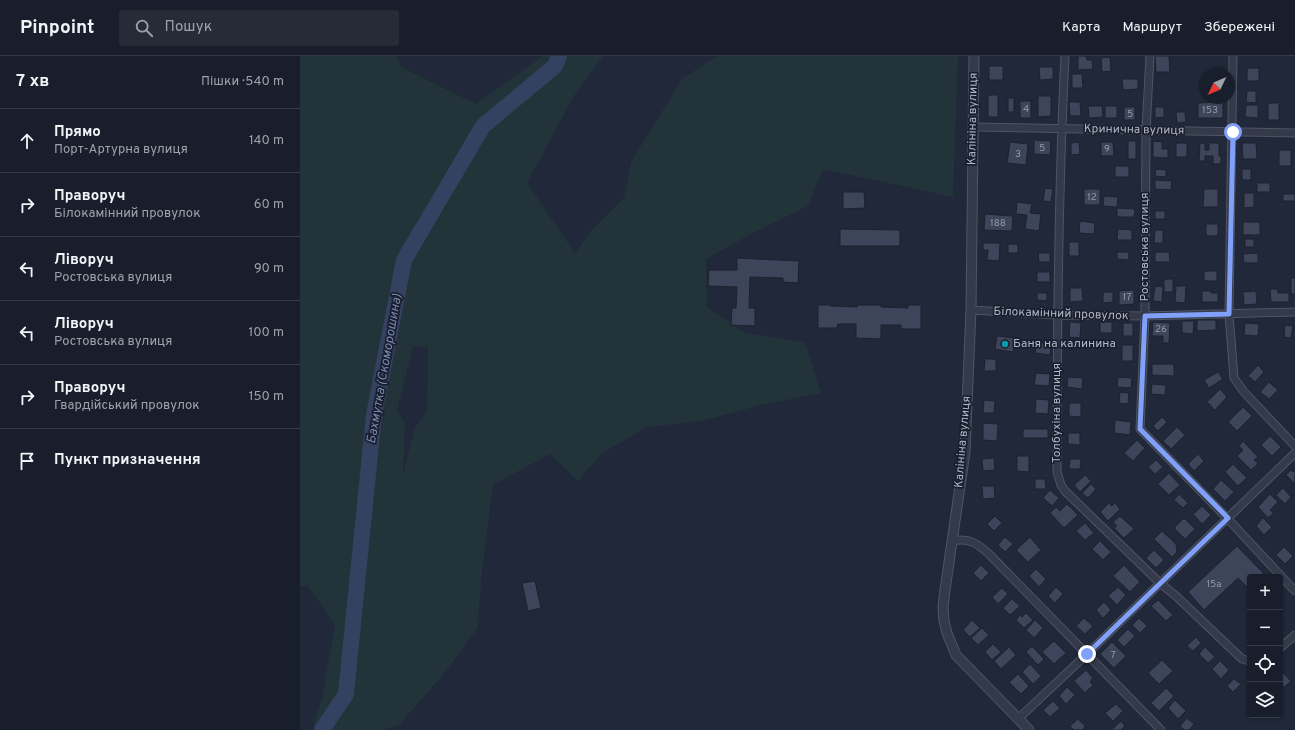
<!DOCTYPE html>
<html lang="uk">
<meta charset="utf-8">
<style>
body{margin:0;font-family:Overpass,sans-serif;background:#252b37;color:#f1f3f6}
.controls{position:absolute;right:12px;bottom:12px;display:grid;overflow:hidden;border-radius:4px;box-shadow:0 1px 3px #0004}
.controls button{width:36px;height:36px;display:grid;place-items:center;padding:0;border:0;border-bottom:1px solid #363c47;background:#181e2b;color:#f1f3f6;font:20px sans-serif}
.compass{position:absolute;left:899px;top:12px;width:36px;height:36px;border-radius:50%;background:#181e2b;box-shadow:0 1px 3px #0004;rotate:226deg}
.stop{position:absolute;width:12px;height:12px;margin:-9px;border:3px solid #80a0fa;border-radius:50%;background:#fff}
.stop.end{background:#80a0fa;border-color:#fff;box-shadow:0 1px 4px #0008}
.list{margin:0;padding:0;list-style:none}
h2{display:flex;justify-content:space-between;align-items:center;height:52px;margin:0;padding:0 16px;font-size:17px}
h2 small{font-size:13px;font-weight:400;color:#9fa2a9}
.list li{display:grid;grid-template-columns:26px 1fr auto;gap:12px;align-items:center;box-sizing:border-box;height:64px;padding:0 16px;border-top:1px solid #363c47}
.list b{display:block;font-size:15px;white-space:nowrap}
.list p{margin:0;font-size:13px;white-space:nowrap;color:#9fa2a9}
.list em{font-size:13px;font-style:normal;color:#9fa2a9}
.icon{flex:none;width:22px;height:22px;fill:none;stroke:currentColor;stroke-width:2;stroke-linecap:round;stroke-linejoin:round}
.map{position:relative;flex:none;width:995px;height:674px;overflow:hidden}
header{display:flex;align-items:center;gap:24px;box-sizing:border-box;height:56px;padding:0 20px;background:#181e2b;border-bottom:1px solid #363c47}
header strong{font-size:19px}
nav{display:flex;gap:22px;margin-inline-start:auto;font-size:14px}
.search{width:280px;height:36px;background:#252b37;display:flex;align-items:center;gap:10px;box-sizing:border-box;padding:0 14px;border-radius:4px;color:#9fa2a9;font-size:15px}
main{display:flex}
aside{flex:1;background:#181e2b}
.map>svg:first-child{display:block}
.green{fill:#22343a;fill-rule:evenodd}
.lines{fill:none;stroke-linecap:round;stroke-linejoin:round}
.river{stroke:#344161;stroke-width:16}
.building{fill:#3c4559;stroke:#1c2130}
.minor-casing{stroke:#4f5564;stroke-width:9}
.tertiary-casing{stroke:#4f5564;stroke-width:11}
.minor{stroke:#343a49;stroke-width:7}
.tertiary{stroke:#343a49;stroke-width:9}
.route{stroke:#80a0fa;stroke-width:5}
.culture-dot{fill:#0f9aa8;stroke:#1a1f2e;stroke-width:1.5}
.labels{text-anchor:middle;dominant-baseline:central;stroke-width:3.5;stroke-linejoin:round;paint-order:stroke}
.number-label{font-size:10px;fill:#9299ab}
.street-label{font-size:12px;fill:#afb5c6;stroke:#1a1f2e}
.poi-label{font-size:12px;fill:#afb5c6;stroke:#1a1f2e;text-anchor:start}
.water-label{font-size:13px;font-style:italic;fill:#7687af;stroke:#1a1f2e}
</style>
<header>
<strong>Pinpoint</strong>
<div class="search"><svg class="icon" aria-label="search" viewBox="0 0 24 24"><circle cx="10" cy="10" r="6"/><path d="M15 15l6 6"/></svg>Пошук</div>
<nav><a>Карта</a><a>Маршрут</a><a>Збережені</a></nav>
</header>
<main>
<aside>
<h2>7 хв<small>Пішки · 540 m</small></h2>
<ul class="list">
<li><svg class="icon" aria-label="ahead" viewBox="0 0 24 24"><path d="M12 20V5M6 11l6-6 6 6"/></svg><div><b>Прямо</b><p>Порт-Артурна вулиця</p></div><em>140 m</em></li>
<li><svg class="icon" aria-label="right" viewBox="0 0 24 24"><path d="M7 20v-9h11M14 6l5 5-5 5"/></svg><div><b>Праворуч</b><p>Білокамінний провулок</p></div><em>60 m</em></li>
<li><svg class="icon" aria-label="left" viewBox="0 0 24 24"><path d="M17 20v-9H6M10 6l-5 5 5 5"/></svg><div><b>Ліворуч</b><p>Ростовська вулиця</p></div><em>90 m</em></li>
<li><svg class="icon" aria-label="left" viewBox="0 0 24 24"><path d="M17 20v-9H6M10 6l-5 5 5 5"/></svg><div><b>Ліворуч</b><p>Ростовська вулиця</p></div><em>100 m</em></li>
<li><svg class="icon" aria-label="right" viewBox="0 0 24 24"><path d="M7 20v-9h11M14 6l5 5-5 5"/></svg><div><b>Праворуч</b><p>Гвардійський провулок</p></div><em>150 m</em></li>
<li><svg class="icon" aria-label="arrive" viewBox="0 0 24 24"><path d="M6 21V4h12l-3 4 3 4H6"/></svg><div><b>Пункт призначення</b></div></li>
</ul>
</aside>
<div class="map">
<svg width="995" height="674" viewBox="0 0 995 674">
<rect width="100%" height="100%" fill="#202839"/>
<!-- green -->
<path class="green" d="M0 0H96L101 11 176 48 243 0H303L275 38 227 127 275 197 291 175 324 142 331 106 382 23 417 0H658L653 141 523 113 508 150 451 178 406 203 407 251 445 277 505 286 521 337 461 349 402 365 347 371 301 398 278 425 250 398 193 429 183 506 177 573 142 620 99 669 83 674H22L13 670 22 642 35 568 7 529 0 531ZM113 290 128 291 127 356 114 373 103 420 105 367 97 354Z"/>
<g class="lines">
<!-- river -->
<path class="river" d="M22 674 46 638 74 359 104 204 183 70 255 10 259 0"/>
</g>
<!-- building -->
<path class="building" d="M778 0H786L787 4H792L793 13 778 14Z
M855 0H869L870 16H856Z
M810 1 811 15 802 16 801 2Z
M689 10H703V24H689Z
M739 11H753V23L740 24Z
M947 12H959V25H947Z
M772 18H782L783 32H772Z
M822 23H838V33L823 34Z
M947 35H956V47L946 46Z
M688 39H698V61H688Z
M738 40H751V60L738 61Z
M708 42H714V56H708Z
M720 45H731V62H720Z
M769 46H780L781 60H770Z
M923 46V62H898V47Z
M968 47H979V64H968Z
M946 49H958V62L945 61Z
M788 50H802L803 61 789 62Z
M805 50H817V62H805Z
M824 51H835V64H824Z
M855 51H864V61L855 62Z
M876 56H885L886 66 877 67Z
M734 84 751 85 750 99 734 98Z
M828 85H836V103H828Z
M853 85 862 86V93H868V102L853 101Z
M710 86 728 88 726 109 707 107Z
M779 86 780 98 771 99V87Z
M801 86H813L814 100H801Z
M876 87H887V101H876Z
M900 87H905V94H909V87H919V100H921V108H913V100H905V105H899Z
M942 87H956L957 103H943Z
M979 94H991V110H979Z
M815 110H829V121H815Z
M856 113 866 114V121L855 120Z
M942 113H951V124H942Z
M855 124 872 125 871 134 855 133Z
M957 127H970V136H957Z
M745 132 753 133 751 146 743 145Z
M784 133H800V149H784Z
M904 133H918V151H903Z
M543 136H564L565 152 543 153Z
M944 137H954V151L944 152Z
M983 138H995V145H983Z
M804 140 818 141 817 151 803 150Z
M717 146 732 148 730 157 741 158 739 175 725 173 727 159 716 158Z
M817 152 835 153 834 161H817Z
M855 155H865V163H855Z
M685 158 713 160 712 175 684 174Z
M780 165 795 167 794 178 779 177Z
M943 166H960V179H943Z
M906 168H918V180H906Z
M540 173 600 174V190H540Z
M818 173 832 174V184H817Z
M855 174H863V187H854Z
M945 183H954V191H945Z
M769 186H779V200H769Z
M683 187H700L699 205 687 204 688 194H683Z
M708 188H718V197H708Z
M817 196H829V204L817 203Z
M855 196H869L870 206H855Z
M738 197H750V206H739Z
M958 197V207H944L943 198Z
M437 202 499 205 498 227 483 226V222L450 221 449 252H455V270L431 269 432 252H436L437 231 408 230 409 214H437Z
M904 215H917V225H904Z
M737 216H750V226H737Z
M991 222H995V238H991Z
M864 223H873V236H864Z
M855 230 863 231 862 246 853 245Z
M876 230H886L885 247 875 246Z
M770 232H782L783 245 770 246Z
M970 233H977L978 237H989V246H971Z
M834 234V248L819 249V235Z
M902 235H911V237H918V246H902Z
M956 235 957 248 944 249 943 236Z
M803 236H813V246L803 247Z
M737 237H747V245L737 244Z
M518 249H530V250L557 251V249H581V251L608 252V249H621V273H601V269H581V283L556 282V268H538L537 272H518Z
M897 264H916V274L897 275Z
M882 265H894L893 278 882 277Z
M770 266 781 267 780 282 769 281Z
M800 266H812V277H800Z
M853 266 870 267 869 287H863V280H852Z
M823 267H833V280H823Z
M945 267 959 268 958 280 944 279Z
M985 269 993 270 991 282 984 281Z
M697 280 715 282 713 296 695 293Z
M737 286 751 288 750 299 735 297Z
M822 289H833V305H822Z
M685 303H696V315H684Z
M852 308H874V320L852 319Z
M958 309 964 316 955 326 948 320Z
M918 316 923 323 909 332 904 324Z
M736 317 750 318 749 330 734 329Z
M768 321 783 322 782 333 767 331Z
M818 321 832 322 831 332 817 331Z
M969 326 978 334 969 343 960 336Z
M852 328 866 329 865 339 851 338Z
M920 333 927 341 915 354 907 346Z
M820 336 829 337 828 348 819 347Z
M736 343 749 344 748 358 735 357Z
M684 344 695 345 694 357H683Z
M769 347H781V361L769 360Z
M943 351 952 360 937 375 928 366Z
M862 361 867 366 858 375 853 370Z
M815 364 831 366 830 379 814 377Z
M683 367 698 368 697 385 683 384Z
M877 371 885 379 871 393 863 385Z
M723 373H748V382H723Z
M768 377H780V389L768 388Z
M970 380 981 391 972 400 961 389Z
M837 384 845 392 833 405 824 397Z
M943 385 958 401 954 404 958 408 951 414 937 400 943 394 939 390Z
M898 398 904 405 894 415 888 408Z
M717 400H729V416L717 415Z
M694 402 695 414 683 415 682 403Z
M770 403H781L780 413H769Z
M856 404 863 411 855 418 848 411Z
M933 408 947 422 938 430 925 416Z
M991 414 993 416 995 414V428L986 419Z
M869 417 880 429 869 439 858 428Z
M785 419 791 425 780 436 774 429Z
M735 423H745L746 433H735Z
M921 424 934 436 925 445 913 433Z
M791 428 796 433 788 442 782 437Z
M682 430H694L695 442 683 443Z
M983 432 991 441 985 448 976 439Z
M750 434 759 442 752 450 743 442Z
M879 438 888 447 883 452 874 444Z
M970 438 978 446 970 454 974 457 968 462 958 451Z
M809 447 812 450 815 447 820 453 808 465 800 456Z
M767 448 778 459 764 472 750 457 756 451 760 455Z
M902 450 911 459 902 468 893 458Z
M695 460 702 467 694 475 687 468Z
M820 460 834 473 824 482 814 472 817 470 813 466Z
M884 462 895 473 885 483 874 472Z
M963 462 972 471 964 479 956 470Z
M785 467 794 477 785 484 776 475Z
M862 475 876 488 877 496 872 501 854 483Z
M705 481 713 488 705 496 698 489Z
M730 481 741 494 728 506 716 494Z
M800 485 811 496 803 504 792 493Z
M937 490 967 521H950V534L938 522 904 554 888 536Z
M984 491 993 500 985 508 976 499Z
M854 494 864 504 856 512 846 502Z
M681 509 689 517 681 525 673 517Z
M824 509 840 526 830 536 813 520Z
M736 513 746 523 739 531 729 520Z
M235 525 241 552 228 555 222 527Z
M756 531 763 538 755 547 748 540Z
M818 531 826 539 817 549 808 540Z
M702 532 708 538 698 548 692 541Z
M712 543 720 550 710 559 703 552Z
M858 544 873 559 866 565 851 550Z
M804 546 811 554 803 562 796 554Z
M726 557 733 564 724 572 716 564 720 559 722 561Z
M784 562 793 570 785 578 776 570Z
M839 562 847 570 840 577 832 569Z
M672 564 680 572 670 581 663 574Z
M735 564 743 572 734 582 726 574Z
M682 572 689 579 678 589 671 582Z
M828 573 835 580 824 591 817 584Z
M896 581 901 587 893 595 887 590Z
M754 585 766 597 754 608 742 596Z
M812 586 826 600 814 612 800 598Z
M693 588 701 596 692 604 685 596Z
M732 590 744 603 738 609 726 596Z
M709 591 716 599 701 613 694 605Z
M905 591 915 601 908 607 899 598Z
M862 604 873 615 859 628 848 617Z
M920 605 929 614 921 623 912 613Z
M730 608 741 620 733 628 722 616Z
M786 614 793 622 790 626 793 629 785 637 774 625Z
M982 616 991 625 984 631 980 627V617Z
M718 618 729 630 721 638 709 626Z
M934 623 941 628 933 636 927 630Z
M767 631 775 639 766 648 759 640Z
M866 632 874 640 859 655 851 647Z
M875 644 886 655 878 663 868 652Z
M753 645 760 652 750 661 743 654Z
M816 648 823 655 813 665 805 657Z
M887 662 894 668 889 674H884L880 670Z
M778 663 785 670 783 674H773V673L770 670Z
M821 665 825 670 821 674H811Z"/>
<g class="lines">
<!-- minor casing -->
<g class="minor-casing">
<path id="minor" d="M765 0C758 139 757 277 757 416L761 429 765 435 860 527 876 540 942 603 950 605
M850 0 846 74 845 260 840 373 927 462 995 535
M933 0 929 258 934 322 944 336 995 390
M673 71 995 77
M671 254 757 259 845 260 995 256
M653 485C669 481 678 488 689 498L861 674
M980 592 995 579
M718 663 787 598 995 397"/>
</g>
<!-- tertiary casing -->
<g class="tertiary-casing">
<path id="tertiary" d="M674 0 671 254 665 396 645 534 643 551 644 565 647 577 656 599 729 674"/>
</g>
<!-- minor -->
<use href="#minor" class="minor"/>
<!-- tertiary -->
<use href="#tertiary" class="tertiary"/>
</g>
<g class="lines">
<!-- route -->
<path class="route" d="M787 598 928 462 840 373 845 260 929 258 933 76"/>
</g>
<!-- markers -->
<circle class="culture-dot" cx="705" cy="288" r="4"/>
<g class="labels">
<!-- number labels -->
<g class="number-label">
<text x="726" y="53">4</text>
<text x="910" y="54">153</text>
<text x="830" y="58">5</text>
<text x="742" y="92">5</text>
<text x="807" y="93">9</text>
<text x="718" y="98">3</text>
<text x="792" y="141">12</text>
<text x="698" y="167">188</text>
<text x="827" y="241">17</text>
<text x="861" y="273">26</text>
<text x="914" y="528">15а</text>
<text x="813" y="599">7</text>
</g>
<!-- street labels -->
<g class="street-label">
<text transform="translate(673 63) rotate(-89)">Калініна вулиця</text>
<text transform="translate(834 74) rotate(1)">Кринична вулиця</text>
<text transform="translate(845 191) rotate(-90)">Ростовська вулиця</text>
<text transform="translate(761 258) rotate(2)">Білокамінний провулок</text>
<text transform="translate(757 357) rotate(-90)">Толбухіна вулиця</text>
<text transform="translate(663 386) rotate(-85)">Калініна вулиця</text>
</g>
<!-- poi labels -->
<g class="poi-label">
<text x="713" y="288">Баня на калинина</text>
</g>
<!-- water labels -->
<g class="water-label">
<text transform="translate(85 313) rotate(-80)">Бахмутка (Скоморошина)</text>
</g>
</g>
</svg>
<div class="controls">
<button>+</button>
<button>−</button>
<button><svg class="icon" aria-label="locate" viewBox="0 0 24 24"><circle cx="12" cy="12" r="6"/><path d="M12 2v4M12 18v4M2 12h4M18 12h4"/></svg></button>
<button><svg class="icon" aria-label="layers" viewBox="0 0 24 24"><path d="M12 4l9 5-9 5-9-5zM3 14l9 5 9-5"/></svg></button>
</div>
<svg class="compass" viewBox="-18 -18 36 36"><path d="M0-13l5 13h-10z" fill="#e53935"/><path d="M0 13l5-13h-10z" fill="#9fa2a9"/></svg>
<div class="stop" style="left:933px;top:76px"></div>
<div class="stop end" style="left:787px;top:598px"></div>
</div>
</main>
